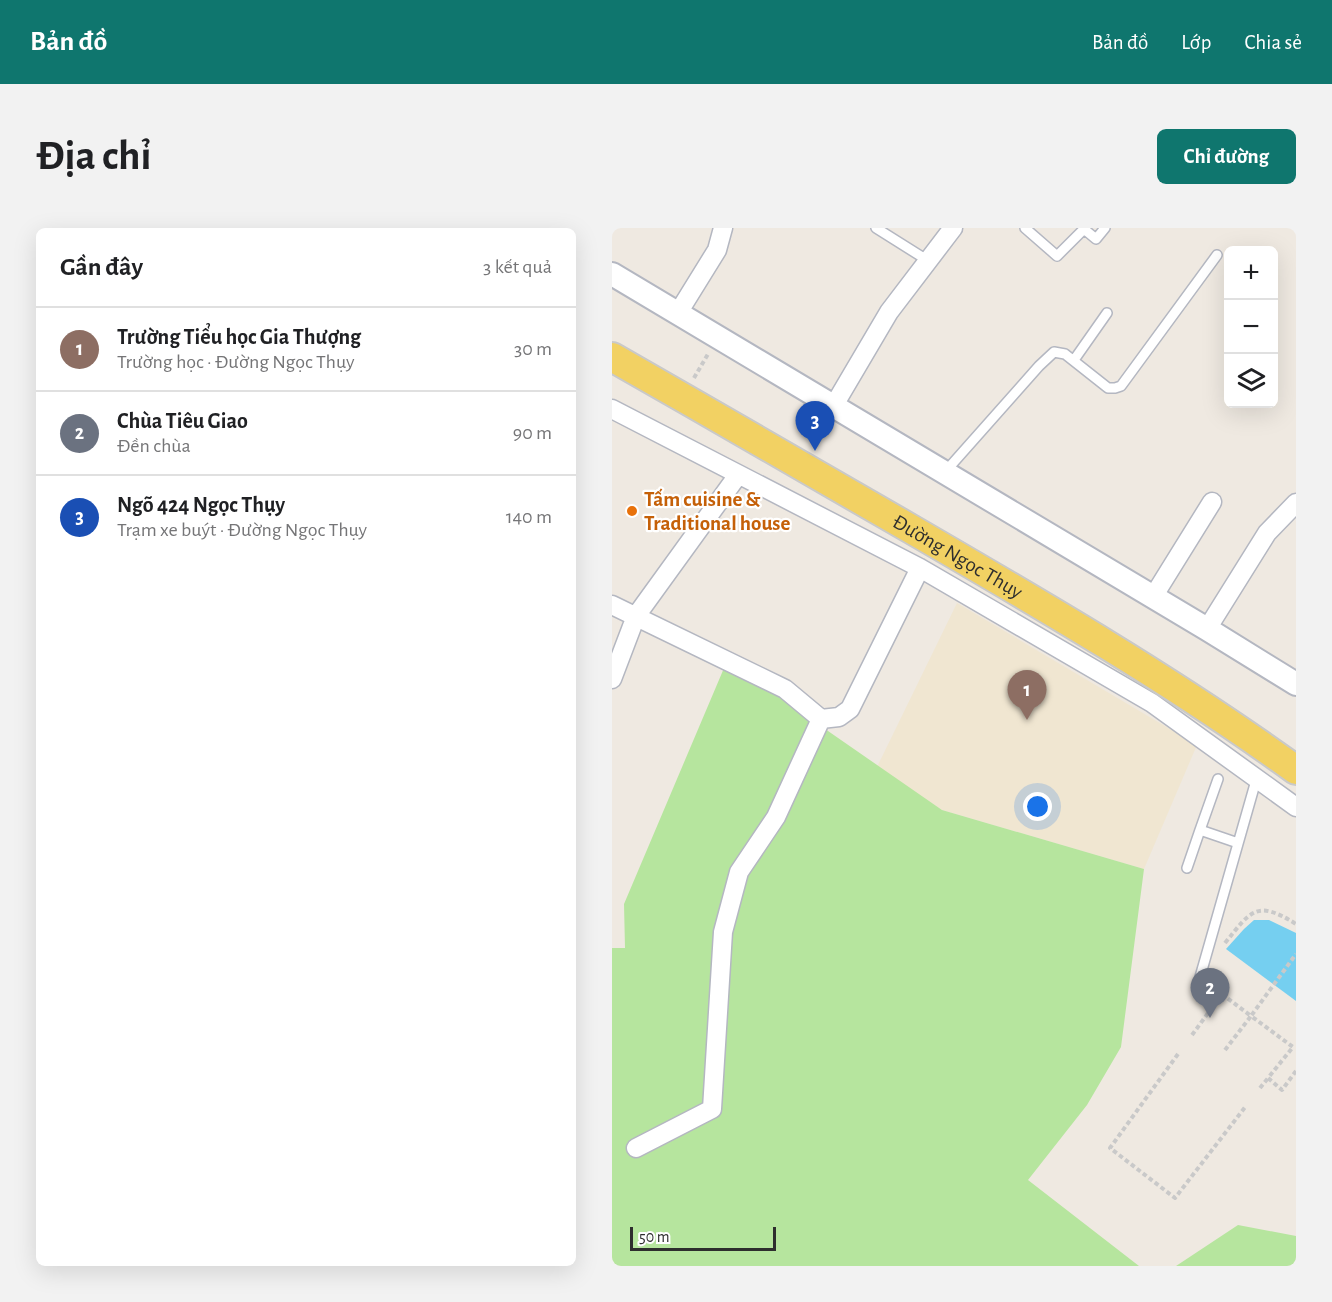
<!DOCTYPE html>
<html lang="vi">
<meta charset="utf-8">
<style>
body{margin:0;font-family:"Alegreya Sans",sans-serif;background:#f2f2f2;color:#202124}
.controls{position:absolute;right:18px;top:18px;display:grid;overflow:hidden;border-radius:9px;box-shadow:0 6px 24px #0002}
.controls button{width:54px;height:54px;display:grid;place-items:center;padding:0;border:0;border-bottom:2px solid #e0e0e0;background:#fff;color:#202124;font:30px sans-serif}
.scale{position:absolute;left:18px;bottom:15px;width:146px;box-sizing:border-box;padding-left:6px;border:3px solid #2e2e2e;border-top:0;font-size:16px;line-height:21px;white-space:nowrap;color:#2e2e2e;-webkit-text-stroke:4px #fff;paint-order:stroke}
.you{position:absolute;left:426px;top:579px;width:21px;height:21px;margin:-15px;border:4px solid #fff;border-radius:50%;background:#1a73e8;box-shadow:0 0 0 9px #1a73e833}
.badge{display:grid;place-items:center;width:39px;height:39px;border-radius:50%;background:#0f766e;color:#fff;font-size:20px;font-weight:700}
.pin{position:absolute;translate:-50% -50px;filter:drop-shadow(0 2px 3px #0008)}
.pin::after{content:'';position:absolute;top:32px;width:21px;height:18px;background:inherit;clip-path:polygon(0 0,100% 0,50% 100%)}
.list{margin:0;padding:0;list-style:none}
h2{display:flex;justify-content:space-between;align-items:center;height:78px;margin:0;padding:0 24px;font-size:26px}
h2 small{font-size:20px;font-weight:400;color:#757577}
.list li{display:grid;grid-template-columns:39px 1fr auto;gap:18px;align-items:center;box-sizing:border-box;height:84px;padding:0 24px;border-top:2px solid #e0e0e0}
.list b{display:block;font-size:22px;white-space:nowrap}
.list p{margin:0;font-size:20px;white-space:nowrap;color:#757577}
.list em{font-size:20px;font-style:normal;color:#757577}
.icon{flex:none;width:33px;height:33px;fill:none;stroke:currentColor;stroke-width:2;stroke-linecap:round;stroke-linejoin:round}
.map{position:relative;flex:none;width:684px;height:1038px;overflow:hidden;border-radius:9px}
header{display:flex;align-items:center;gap:36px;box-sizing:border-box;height:84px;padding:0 30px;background:#0f766e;color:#fff}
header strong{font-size:28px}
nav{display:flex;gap:33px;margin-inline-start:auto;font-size:21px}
.intro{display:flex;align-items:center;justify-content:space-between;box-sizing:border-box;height:144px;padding:0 36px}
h1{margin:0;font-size:42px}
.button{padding:15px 27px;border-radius:9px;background:#0f766e;color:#fff;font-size:21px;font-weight:700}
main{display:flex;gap:36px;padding:0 36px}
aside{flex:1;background:#fff;border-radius:9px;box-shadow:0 6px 24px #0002}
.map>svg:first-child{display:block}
.education{fill:#f0e6d1}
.green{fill:#b6e59e}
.water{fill:#75cff0}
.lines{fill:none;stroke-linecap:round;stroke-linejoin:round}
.service-casing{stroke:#b4b7c1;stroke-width:12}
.minor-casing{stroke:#b4b7c1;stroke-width:21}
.tertiary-casing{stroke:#b4b7c1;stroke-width:26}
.primary-casing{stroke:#c9c9c9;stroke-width:32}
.path{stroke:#c9c9c9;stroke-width:4;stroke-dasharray:4.5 3;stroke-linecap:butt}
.service{stroke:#fff;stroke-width:9}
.minor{stroke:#fff;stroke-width:18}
.tertiary{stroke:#fff;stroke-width:22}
.primary{stroke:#f2d163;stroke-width:28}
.food-dot{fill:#e8710a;stroke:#fff;stroke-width:2}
.labels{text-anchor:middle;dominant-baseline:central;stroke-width:4.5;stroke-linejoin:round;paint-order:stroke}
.food-label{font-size:21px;font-weight:bold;fill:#c56008;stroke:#fff;text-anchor:start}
.street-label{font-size:21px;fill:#2e2e2e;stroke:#fff}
</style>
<header>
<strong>Bản đồ</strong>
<nav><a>Bản đồ</a><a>Lớp</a><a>Chia sẻ</a></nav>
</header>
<div class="intro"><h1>Địa chỉ</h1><a class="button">Chỉ đường</a></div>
<main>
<aside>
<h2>Gần đây<small>3 kết quả</small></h2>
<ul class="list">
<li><span class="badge" style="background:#8d6e63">1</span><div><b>Trường Tiểu học Gia Thượng</b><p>Trường học · Đường Ngọc Thụy</p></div><em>30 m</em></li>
<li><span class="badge" style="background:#6b7280">2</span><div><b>Chùa Tiêu Giao</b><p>Đền chùa</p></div><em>90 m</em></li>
<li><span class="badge" style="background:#1a4fb4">3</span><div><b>Ngõ 424 Ngọc Thụy</b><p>Trạm xe buýt · Đường Ngọc Thụy</p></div><em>140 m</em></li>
</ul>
</aside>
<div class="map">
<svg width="684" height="1038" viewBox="0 0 684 1038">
<rect width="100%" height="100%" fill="#efe9e1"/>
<!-- education -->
<path class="education" d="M345 375 585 517 532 641 330 582 265 539Z"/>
<!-- green -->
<path class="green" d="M115 433 330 582 532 641 509 819 475 877 416 952 527 1038H0V720H13L12 676Z
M626 997 684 1008V1038H564Z"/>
<!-- water -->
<path class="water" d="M642 692H657L684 705V773L614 721 632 701Z"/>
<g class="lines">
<!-- service casing -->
<g class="service-casing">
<path id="service" d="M264 0 315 32
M413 0 445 28 472 1 484 11 493 0
M462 132 495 85
M333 244 427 138 442 124 453 126 496 160H503L509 158 605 27
M606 551 588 602 626 615
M575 640 588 602
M588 749 645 549"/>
</g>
<!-- minor casing -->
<g class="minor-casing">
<path id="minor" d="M66 85 105 22 111 0
M221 179 277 84 341 0
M0 181 308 340 540 475 684 579
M541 369 600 274
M0 377 173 461 209 491
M595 401 655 305 684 275
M0 451 24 388 126 247
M209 491 227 489 238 481 308 340
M24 920 100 881 111 704 127 644 164 589 209 491"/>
</g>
<!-- tertiary casing -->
<g class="tertiary-casing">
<path id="tertiary" d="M0 46 595 401 684 456"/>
</g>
<!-- primary casing -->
<g class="primary-casing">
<g id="primary">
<path id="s1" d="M0 129C100 186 200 244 299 301 430 377 561 453 684 542"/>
</g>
</g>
<!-- path -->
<path class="path" d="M82 150 96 126
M613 715C639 683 644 671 684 696
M598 757 639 788 684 726
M580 807 610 766
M613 822 639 788 681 819 656 850 670 862 684 843
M566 826 498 920 563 970 634 878
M648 860 656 850"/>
<!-- service -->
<use href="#service" class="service"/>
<!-- minor -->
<use href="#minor" class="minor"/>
<!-- tertiary -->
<use href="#tertiary" class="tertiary"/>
<!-- primary -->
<use href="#primary" class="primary"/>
</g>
<!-- markers -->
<circle class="food-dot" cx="20" cy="283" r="6"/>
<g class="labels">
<!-- food labels -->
<g class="food-label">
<text x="32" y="271">Tấm cuisine &amp;<tspan x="32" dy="24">Traditional house</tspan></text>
</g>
<!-- street labels -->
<g class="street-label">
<text stroke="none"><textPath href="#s1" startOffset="399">Đường Ngọc Thụy</textPath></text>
</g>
</g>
</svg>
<div class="controls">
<button>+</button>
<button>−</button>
<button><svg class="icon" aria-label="layers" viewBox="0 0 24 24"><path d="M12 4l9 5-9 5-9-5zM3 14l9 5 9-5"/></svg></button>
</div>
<div class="scale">50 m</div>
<div class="you"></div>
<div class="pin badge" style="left:415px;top:492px;background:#8d6e63">1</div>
<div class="pin badge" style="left:598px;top:790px;background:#6b7280">2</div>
<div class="pin badge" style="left:203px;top:223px;background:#1a4fb4">3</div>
</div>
</main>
